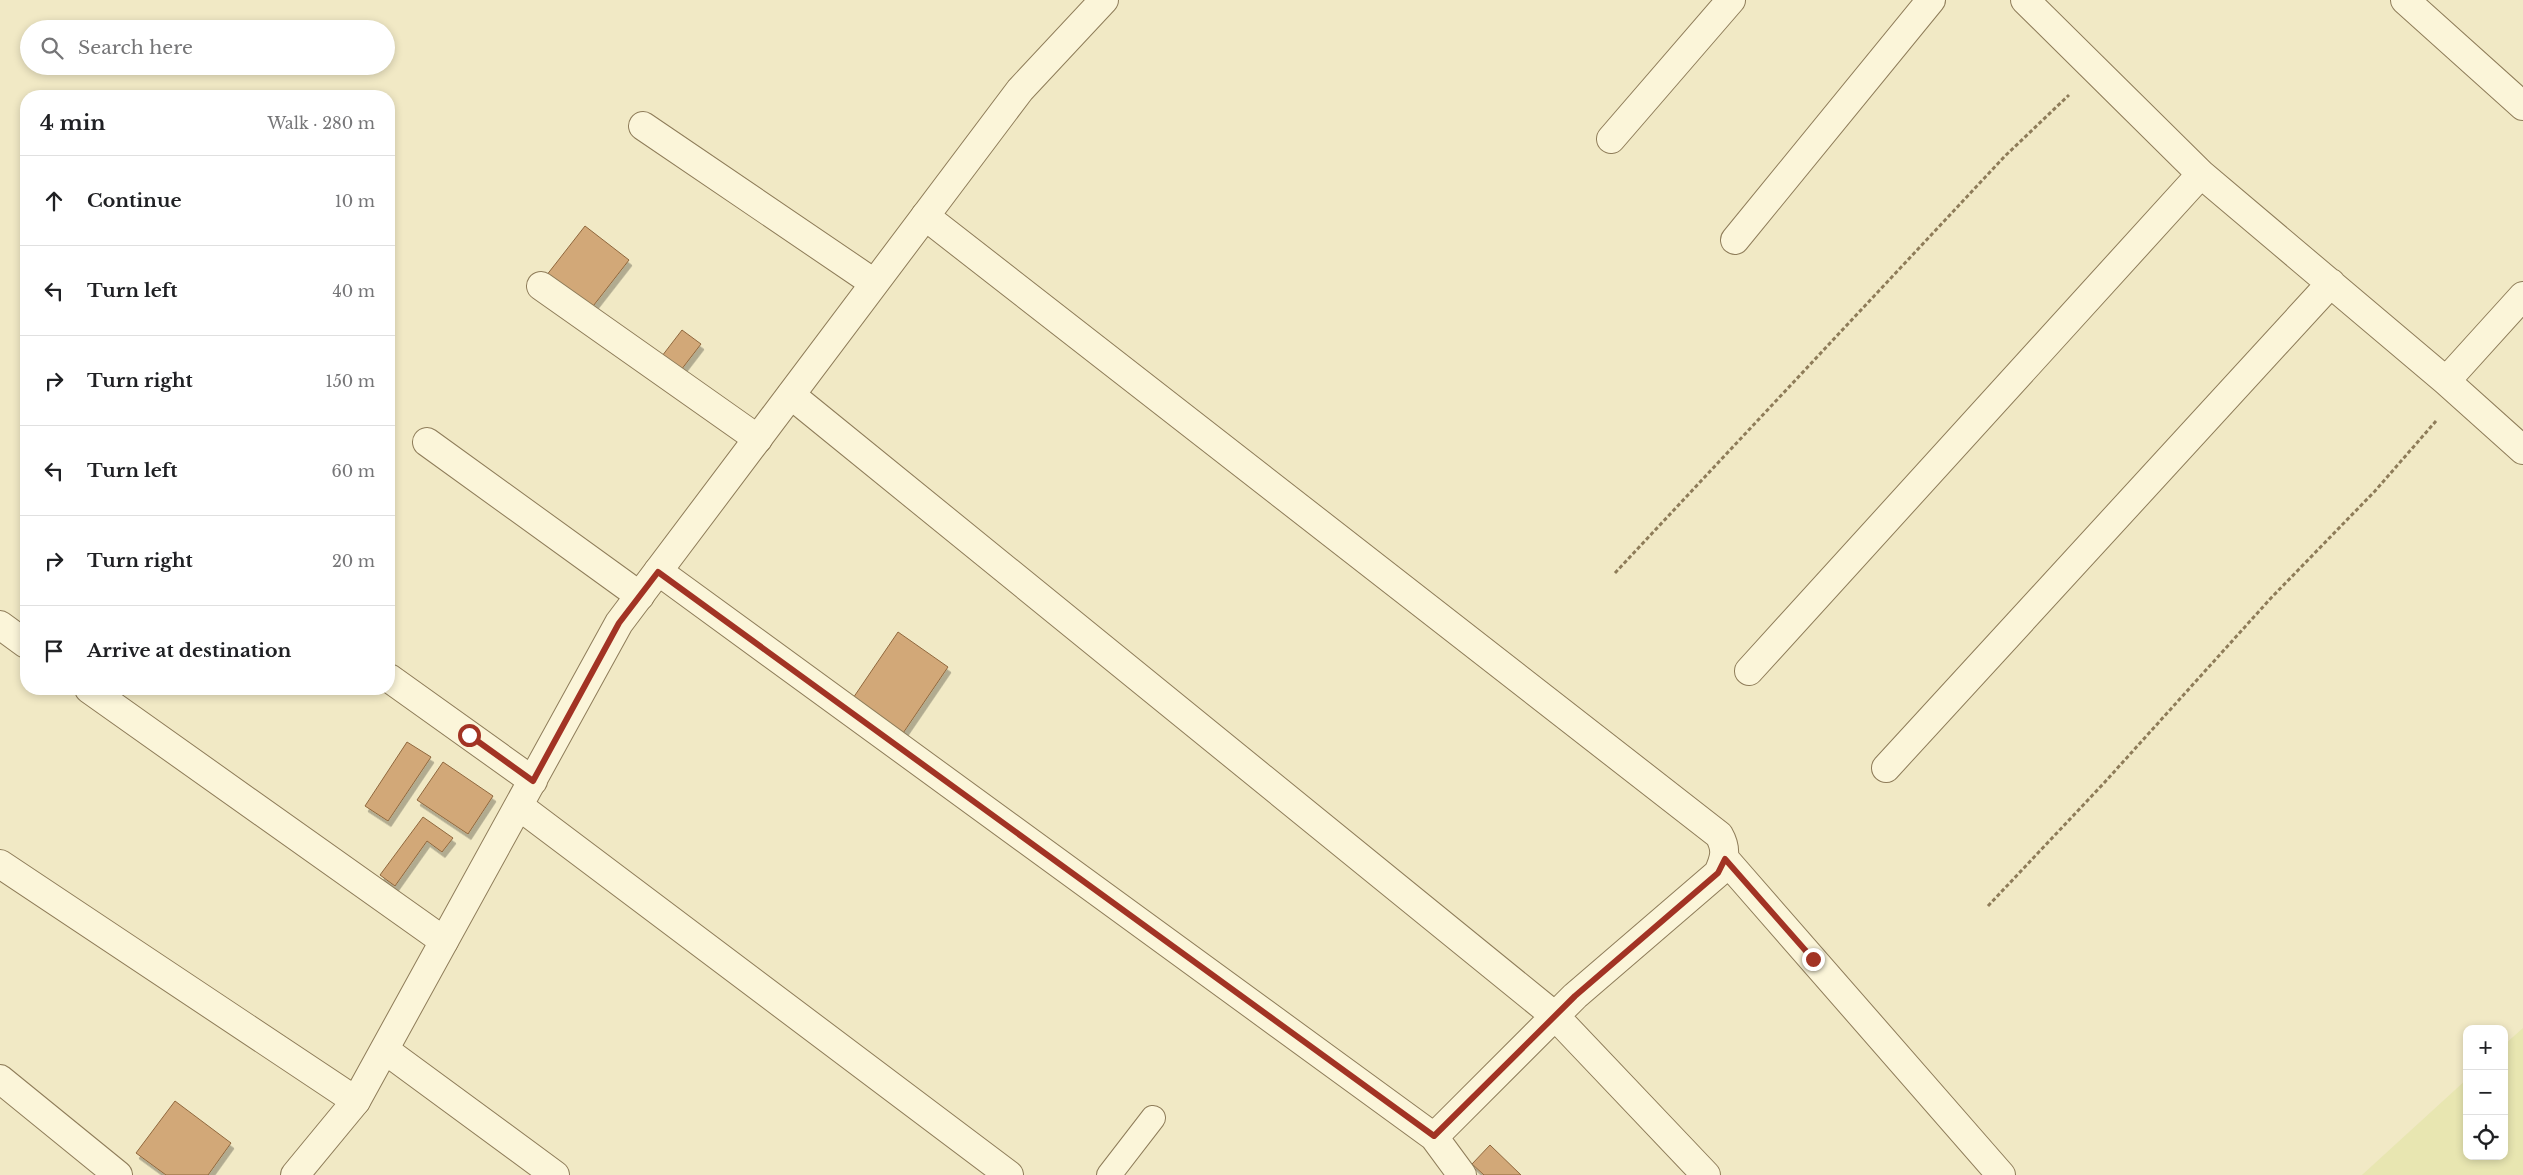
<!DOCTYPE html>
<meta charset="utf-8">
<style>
body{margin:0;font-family:"Libre Baskerville",serif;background:#f2f2f2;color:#202124}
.controls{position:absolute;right:15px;bottom:15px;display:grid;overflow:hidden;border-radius:10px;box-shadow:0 2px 8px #0003}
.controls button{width:45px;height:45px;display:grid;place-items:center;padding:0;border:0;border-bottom:1px solid #e0e0e0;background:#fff;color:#202124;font:25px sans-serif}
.stop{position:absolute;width:15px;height:15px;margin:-11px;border:4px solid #a23324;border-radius:50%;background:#fff}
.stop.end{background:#a23324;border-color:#fff;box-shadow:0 1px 5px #0008}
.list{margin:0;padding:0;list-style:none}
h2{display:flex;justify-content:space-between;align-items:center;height:65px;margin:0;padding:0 20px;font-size:21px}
h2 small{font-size:16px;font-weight:400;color:#757577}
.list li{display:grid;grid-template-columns:32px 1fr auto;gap:15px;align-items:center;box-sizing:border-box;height:90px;padding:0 20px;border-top:1px solid #e0e0e0}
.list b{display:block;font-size:19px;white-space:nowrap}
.list em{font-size:16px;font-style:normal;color:#757577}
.icon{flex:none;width:28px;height:28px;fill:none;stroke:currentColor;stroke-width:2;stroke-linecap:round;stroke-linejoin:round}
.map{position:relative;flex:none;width:2523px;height:1175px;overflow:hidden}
.search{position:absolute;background:#fff;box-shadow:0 2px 8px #0003;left:20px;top:20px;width:375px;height:55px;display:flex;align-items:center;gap:12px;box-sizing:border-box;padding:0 18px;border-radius:28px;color:#757577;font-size:19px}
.panel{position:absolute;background:#fff;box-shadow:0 2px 8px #0003;left:20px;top:90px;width:375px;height:605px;border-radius:20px}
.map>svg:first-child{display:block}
.farmland{fill:#e8e6b1}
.building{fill:#d2a878;stroke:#8f673d;filter:url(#shadow)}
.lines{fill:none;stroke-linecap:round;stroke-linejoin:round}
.service-casing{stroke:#8e7c59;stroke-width:26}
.minor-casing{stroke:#8e7c59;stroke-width:30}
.tertiary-casing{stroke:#8e7c59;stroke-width:30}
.path{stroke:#8e7c59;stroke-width:3;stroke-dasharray:4 2.5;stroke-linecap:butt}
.service{stroke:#fbf5d9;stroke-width:24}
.minor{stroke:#fbf5d9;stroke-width:28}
.tertiary{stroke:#fbf5d9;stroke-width:28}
.route{stroke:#a23324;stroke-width:6}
</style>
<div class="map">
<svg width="2523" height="1175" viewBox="0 0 2523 1175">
<defs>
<filter id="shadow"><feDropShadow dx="3" dy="5.5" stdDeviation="0" flood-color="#0004"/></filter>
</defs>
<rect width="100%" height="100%" fill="#f1e9c5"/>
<!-- farmland -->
<path class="farmland" d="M2523 1028V1175H2362L2467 1079V1156H2504V1045Z"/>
<!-- building -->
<path class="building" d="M585 226 629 260 590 310 546 276Z
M682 330 701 344 681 370 662 356Z
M898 632 948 667 899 739 849 704Z
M407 742 431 757 388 821 365 806Z
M443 762 493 796 468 834 417 800Z
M423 817 453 838 442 852 427 841 395 886 380 875Z
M175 1101 231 1143 208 1175H166L136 1153Z
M1490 1145 1521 1175H1484L1472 1164Z"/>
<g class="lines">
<!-- service casing -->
<g class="service-casing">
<path id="service" d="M1109 1175 1153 1118"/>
</g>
<!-- minor casing -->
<g class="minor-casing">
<path id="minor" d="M2025 0 2201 174 2446 381 2523 450
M2405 0 2523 106
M643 126 874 283
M1611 139 1731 0
M925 216 1719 835C1727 849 1725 858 1718 873L1575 996 1434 1137
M1735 240 1931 0
M541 286 758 439
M2446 381 2523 296
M791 395 1555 1016 1706 1175
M427 442 640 596
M658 571 1434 1137 1462 1175
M0 625 26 644
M1749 671 2201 174
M389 678 533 781
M89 689 444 941
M1886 768 2331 283
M519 806 1009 1175
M1725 859 2001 1175
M0 864 356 1101
M385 1050 555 1175
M0 1079 118 1175"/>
</g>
<!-- tertiary casing -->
<g class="tertiary-casing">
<path id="tertiary" d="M295 1175 356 1101 619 623 1020 90 1104 0"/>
</g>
<!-- path -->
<path class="path" d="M1615 573 2005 156 2069 95
M1988 906 2104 783 2271 598 2375 491 2436 421"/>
<!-- service -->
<use href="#service" class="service"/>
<!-- minor -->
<use href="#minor" class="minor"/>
<!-- tertiary -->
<use href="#tertiary" class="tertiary"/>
</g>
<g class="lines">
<!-- route -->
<path class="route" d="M469 735 533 781 619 623 658 572 1434 1136 1575 996 1718 873 1725 859 1813 959"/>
</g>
</svg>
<div class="controls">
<button>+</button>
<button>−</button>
<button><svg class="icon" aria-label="locate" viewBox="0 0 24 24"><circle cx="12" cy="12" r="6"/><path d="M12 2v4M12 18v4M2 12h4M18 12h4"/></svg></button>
</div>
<div class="stop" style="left:469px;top:735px"></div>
<div class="stop end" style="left:1813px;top:959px"></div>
<div class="search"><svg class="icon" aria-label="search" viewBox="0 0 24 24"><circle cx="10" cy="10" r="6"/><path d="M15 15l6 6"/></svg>Search here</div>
<section class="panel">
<h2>4 min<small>Walk · 280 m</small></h2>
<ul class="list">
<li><svg class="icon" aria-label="ahead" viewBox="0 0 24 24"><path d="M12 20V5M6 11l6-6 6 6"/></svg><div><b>Continue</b></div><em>10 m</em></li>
<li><svg class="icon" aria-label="left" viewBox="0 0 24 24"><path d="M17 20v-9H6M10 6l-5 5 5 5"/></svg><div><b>Turn left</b></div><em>40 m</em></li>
<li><svg class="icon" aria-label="right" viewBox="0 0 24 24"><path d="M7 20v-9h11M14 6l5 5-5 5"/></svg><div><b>Turn right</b></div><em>150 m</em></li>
<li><svg class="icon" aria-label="left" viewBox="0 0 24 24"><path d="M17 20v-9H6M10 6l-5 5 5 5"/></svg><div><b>Turn left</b></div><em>60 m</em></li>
<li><svg class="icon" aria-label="right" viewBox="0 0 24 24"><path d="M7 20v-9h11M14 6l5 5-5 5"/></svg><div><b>Turn right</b></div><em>20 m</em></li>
<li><svg class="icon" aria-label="arrive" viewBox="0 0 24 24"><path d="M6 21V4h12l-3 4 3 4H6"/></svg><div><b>Arrive at destination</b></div></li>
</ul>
</section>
</div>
